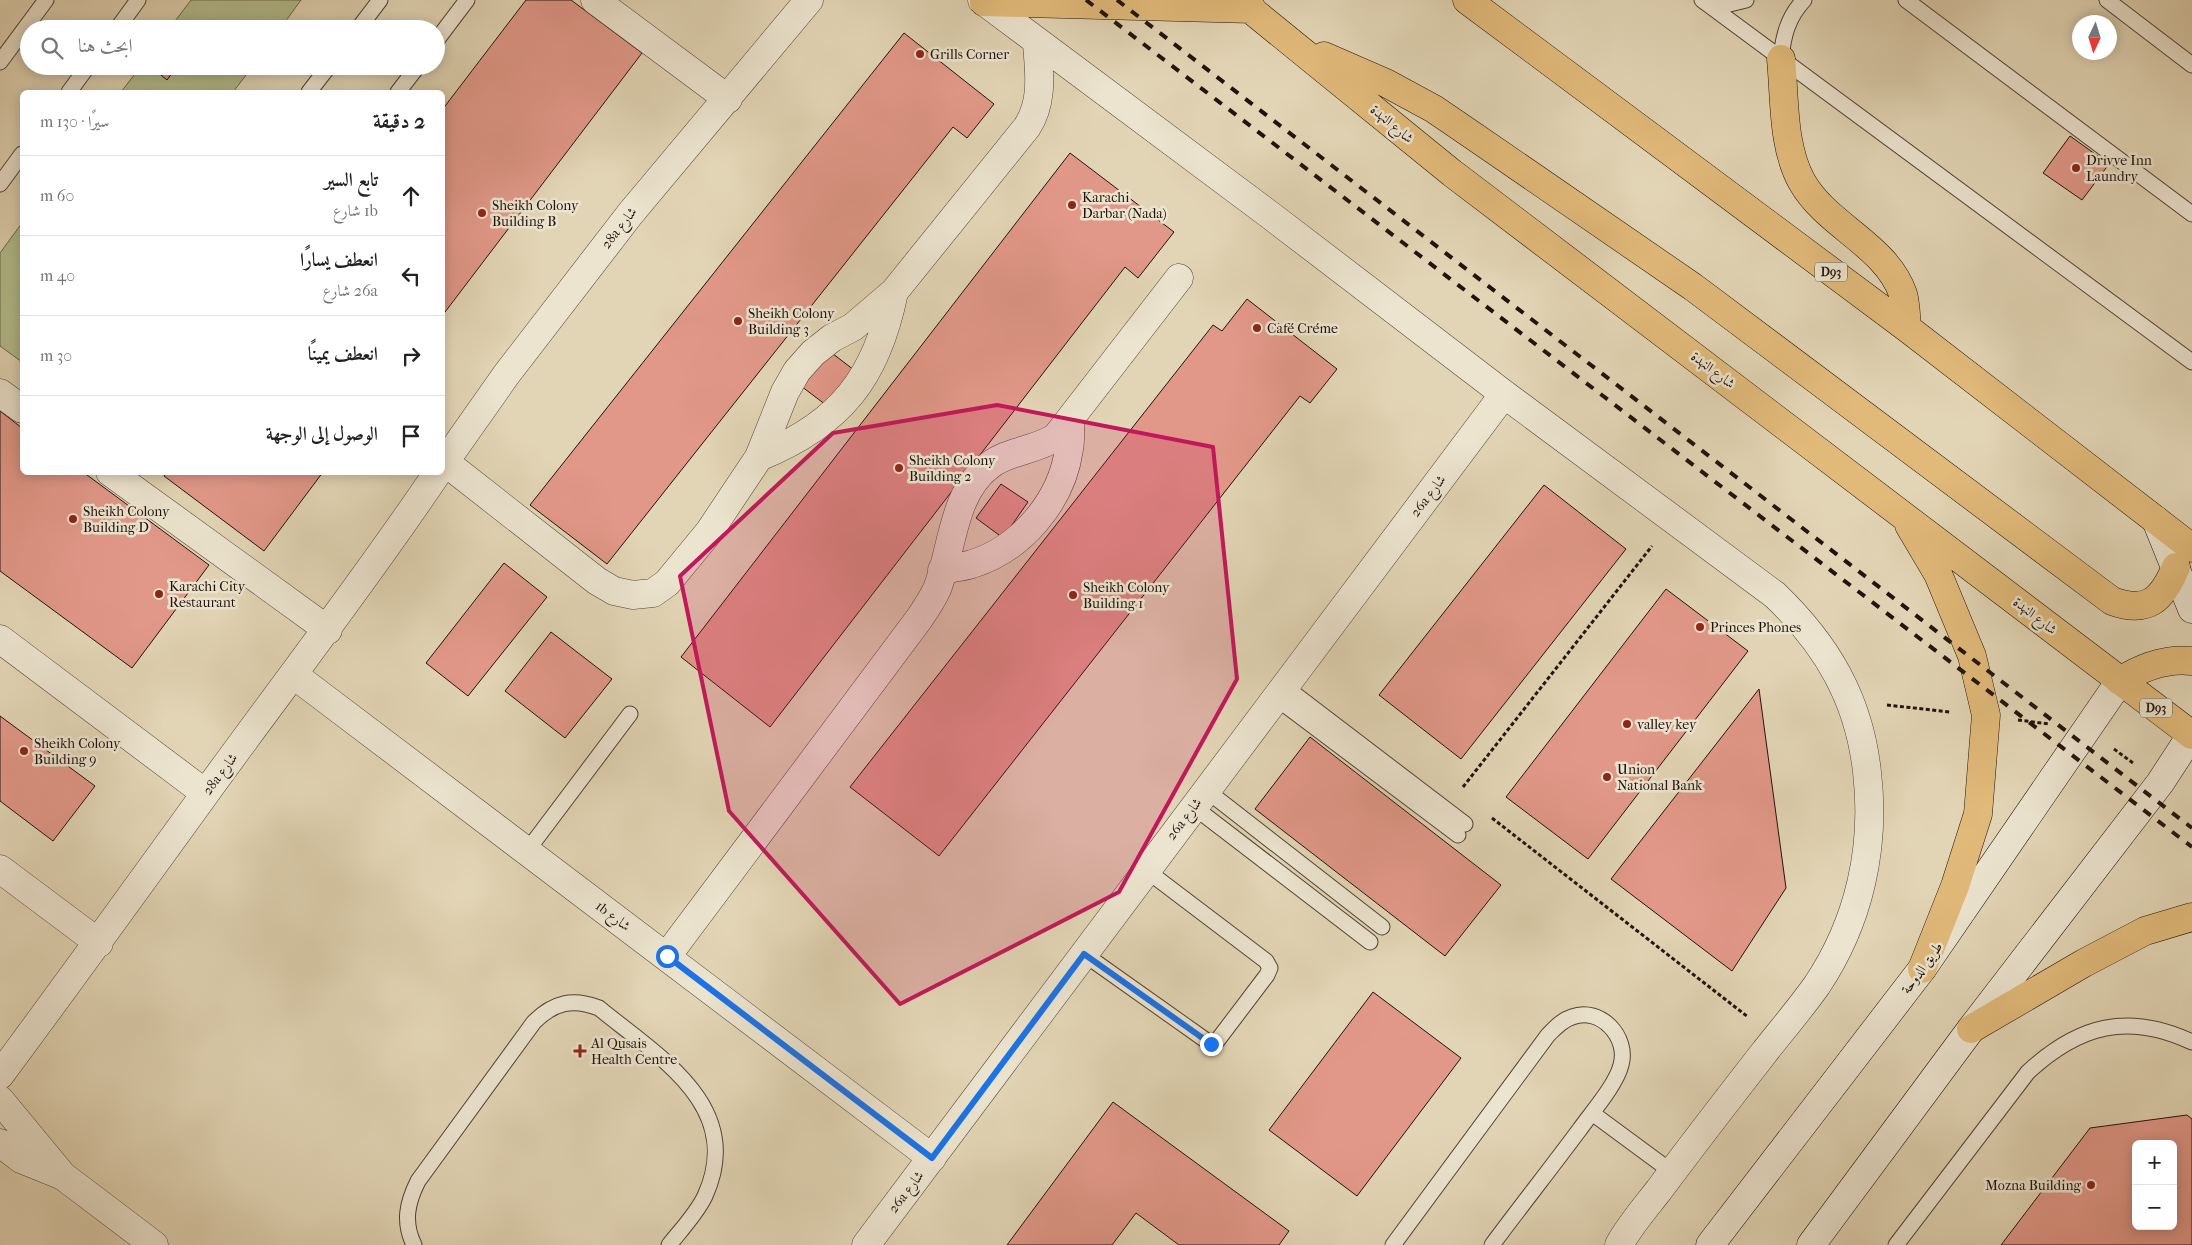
<!DOCTYPE html>
<html lang="ar">
<meta charset="utf-8">
<style>
body{margin:0;font-family:"IM FELL French Canon",Amiri,serif;background:#f2f2f2;color:#222;direction:rtl}
.controls{position:absolute;right:15px;bottom:15px;display:grid;overflow:hidden;border-radius:8px;box-shadow:0 2px 12px #0003}
.controls button{width:45px;height:45px;display:grid;place-items:center;padding:0;border:0;border-bottom:1px solid #e0e0e0;background:#fff;color:#222;font:25px sans-serif}
.compass{position:absolute;left:2072px;top:15px;width:45px;height:45px;border-radius:50%;background:#fff;box-shadow:0 2px 12px #0003;rotate:184deg}
.stop{position:absolute;width:15px;height:15px;margin:-11px;border:4px solid #1a73e8;border-radius:50%;background:#fff}
.stop.end{background:#1a73e8;border-color:#fff;box-shadow:0 1px 5px #0008}
.list{margin:0;padding:0;list-style:none}
h2{display:flex;justify-content:space-between;align-items:center;height:65px;margin:0;padding:0 20px;font-size:21px}
h2 small{font-size:16px;font-weight:400;color:#767676}
.list li{display:grid;grid-template-columns:32px 1fr auto;gap:15px;align-items:center;box-sizing:border-box;height:80px;padding:0 20px;border-top:1px solid #e0e0e0}
.list b{display:block;font-size:19px;white-space:nowrap}
.list p{margin:0;font-size:16px;white-space:nowrap;color:#767676}
.list em{font-size:16px;font-style:normal;color:#767676}
.icon{flex:none;width:28px;height:28px;fill:none;stroke:currentColor;stroke-width:2;stroke-linecap:round;stroke-linejoin:round}
.map{position:relative;flex:none;width:2192px;height:1245px;overflow:hidden;direction:ltr}
.search{position:absolute;background:#fff;box-shadow:0 2px 12px #0003;left:20px;top:20px;width:425px;height:55px;display:flex;align-items:center;gap:12px;box-sizing:border-box;padding:0 18px;border-radius:28px;color:#767676;font-size:19px}
.panel{position:absolute;background:#fff;box-shadow:0 2px 12px #0003;left:20px;top:90px;width:425px;height:385px;border-radius:8px;direction:rtl}
.map>svg:first-child{display:block}
.green{fill:#b3bd8d;stroke:#6a684c}
.building{fill:#e29889;stroke:#20120b;fill-rule:evenodd}
.lines{fill:none;stroke-linecap:round;stroke-linejoin:round}
.service-casing{stroke:#504336;stroke-width:17}
.minor-casing{stroke:#504336;stroke-width:29}
.secondary-casing{stroke:#20120b;stroke-width:29}
.primary-casing{stroke:#20120b;stroke-width:29}
.path{stroke:#20120b;stroke-width:3;stroke-dasharray:4 2.5;stroke-linecap:butt}
.service{stroke:#ece4cf;stroke-width:15}
.minor{stroke:#ece4cf;stroke-width:28}
.secondary{stroke:#ece4cf;stroke-width:28}
.primary{stroke:#e1ba7a;stroke-width:28}
.rail{stroke:#20120b;stroke-width:4;stroke-dasharray:9 9;stroke-linecap:butt}
.route{stroke:#1a73e8;stroke-width:6}
.marked{fill:#c2185b;fill-opacity:0.2;stroke:#c2185b;stroke-width:4;stroke-linejoin:round}
.poi-dot{fill:#8f2418;stroke:#ece4cf;stroke-width:2}
.labels{text-anchor:middle;dominant-baseline:central;stroke-width:5;stroke-linejoin:round;paint-order:stroke}
.shield{fill:#ece4cf;stroke:#5d5146;stroke-width:1}
.shield-label{font-size:12px;font-weight:bold;fill:#20120b}
.poi-label{font-size:14px;fill:#20120b;stroke:#ece4cf;text-anchor:start}
.street-label{font-size:14px;fill:#20120b;stroke:#ece4cf}
</style>
<div class="map">
<svg width="2192" height="1245" viewBox="0 0 2192 1245">
<rect width="100%" height="100%" fill="#e2d5b5"/>
<filter id="stains"><feTurbulence type="fractalNoise" baseFrequency=".004" numOctaves="4"/><feColorMatrix values="0 0 0 0 .2 0 0 0 0 .09 0 0 0 0 .02 0 0 0 .5 -.17"/></filter>
<radialGradient id="worn" r=".72"><stop offset=".6" stop-color="#630" stop-opacity="0"/><stop offset="1" stop-color="#630" stop-opacity=".3"/></radialGradient>
<!-- green -->
<path class="green" d="M191 0H301L280 29H169Z
M141 66H253L233 92H121Z
M22 223V362L0 346V253Z"/>
<!-- building -->
<path class="building" d="M526 0H571L642 53 442 316V110Z
M904 33 994 104 967 138 953 127 607 564 530 505Z
M160 66H177L167 80 156 71Z
M2070 136 2109 164 2082 200 2043 173Z
M1070 153 1174 232 1138 278 1125 267 770 727 681 657Z
M1247 299 1337 369 1310 403 1300 396 939 856 850 787 1213 325 1222 331Z
M824 347 854 370 826 405 797 383Z
M0 411 22 428V472H83L209 565 132 668 0 571Z
M167 472H323L264 551 164 476Z
M1001 484 1028 502 1003 538 976 518Z
M1544 485 1626 549 1461 759 1379 695Z
M504 563 547 597 468 696 426 663Z
M1666 589 1748 651 1588 859 1506 797Z
M551 632 612 679 565 738 505 691Z
M1759 689 1786 888 1732 971 1611 879Z
M0 716 95 786 53 841 0 801Z
M1310 737 1501 885 1445 956 1255 809Z
M1373 992 1461 1058 1357 1196 1269 1130Z
M1113 1102 1289 1231 1279 1245H1179L1136 1213 1112 1245H1007Z
M2187 1115 2192 1119V1245H2001L2090 1128ZM2136 1144H2173V1226H2136Z"/>
<g class="lines">
<!-- service casing -->
<g class="service-casing">
<path id="service" d="M1702 0 2192 362
M1906 0 2192 214
M2107 0 2192 65
M1713 8 1746 0
M117 29 138 0
M358 29 380 0
M436 41 467 0
M1781 59C1783 36 1788 17 1804 0
M0 62 46 0
M69 92 88 66
M309 92 329 66
M398 92 418 66
M0 184 22 154
M1284 686 1465 824
M1276 698 1458 835
M1206 790 1382 927
M1194 807 1370 942
M527 851 630 714
M1084 954 1211 1044 1217 1041 1267 975 1270 968 1266 961 1146 870
M1592 1113 1672 1172
M414 1245C403 1222 407 1203 418 1181L534 1022C554 1002 573 998 599 1008 657 1056 746 1106 705 1196 697 1213 681 1230 669 1245
M1393 1245 1548 1035C1555 1028 1562 1020 1572 1017 1600 1006 1629 1037 1621 1065 1616 1085 1592 1112 1580 1129 1551 1168 1521 1206 1492 1245
M1896 1245 2028 1072C2079 1025 2128 1012 2192 1042"/>
</g>
<!-- minor casing -->
<g class="minor-casing">
<path id="minor" d="M595 0 728 99
M982 0 1270 215 1504 394 1775 595C1827 645 1859 699 1867 772 1876 848 1859 922 1817 985 1800 1009 1781 1031 1763 1054 1728 1099 1693 1144 1659 1190 1645 1208 1630 1225 1619 1245
M0 393 22 409
M759 457C841 424 877 377 894 292
M445 462 597 581 614 591 633 595 653 593 667 583 709 532 759 457 785 392 797 371 813 353 832 338 853 327 894 292 1027 127C1044 101 1039 72 1037 43
M442 466 506 375 630 214 809 0
M110 472 328 630
M942 570C952 568 963 567 972 564 1021 549 1062 501 1069 449 1071 439 1070 429 1070 419
M0 639 205 793
M294 675 932 1158
M0 869 99 943
M667 956 919 619C925 610 932 600 937 589 953 549 952 493 990 465 1010 450 1035 451 1056 437L1179 278
M0 1075C69 982 137 888 205 794 283 686 364 582 438 472
M0 1100 62 1175
M0 1143 21 1159 63 1176 154 1245
M866 1245 1504 394"/>
</g>
<!-- secondary casing -->
<g class="secondary-casing">
<path id="secondary" d="M2156 520 2192 609
M1710 1245 1922 969 2120 681
M1811 1245 1971 1029 2160 783 2192 734"/>
</g>
<!-- primary casing -->
<g class="primary-casing">
<path id="primary" d="M1239 0 1452 173 2192 735
M1467 0 1907 328 2192 548
M984 2 1252 9
M1324 56 1386 83 1434 109 1475 137 1693 287 2112 601C2148 614 2162 600 2176 567
M1781 59C1785 99 1782 146 1802 182 1827 226 1886 245 1903 294 1906 304 1906 317 1907 328
M1909 525 1938 574 1972 656 1986 715 1978 814 1955 886 1922 969
M2120 681C2142 667 2166 658 2192 661
M1971 1029 2084 963 2145 931 2192 917"/>
</g>
<!-- path -->
<path class="path" d="M1887 705 1950 712
M2018 720 2049 724
M2114 749 2133 763
M1463 787 1652 546
M1492 818 1748 1017"/>
<!-- service -->
<use href="#service" class="service"/>
<!-- minor -->
<use href="#minor" class="minor"/>
<!-- secondary -->
<use href="#secondary" class="secondary"/>
<!-- primary -->
<use href="#primary" class="primary"/>
<!-- rail -->
<path class="rail" d="M1086 0 2192 847
M1117 0 2192 828"/>
</g>
<g class="lines">
<!-- route -->
<path class="route" d="M667 956 932 1158 1084 954 1211 1044"/>
</g>
<!-- marked area -->
<path class="marked" d="M997 405 1213 447 1237 679 1119 892 900 1004 729 811 680 576 833 433Z"/>
<!-- markers -->
<g class="poi-dot">
<circle cx="920" cy="54" r="5"/>
<circle cx="2076" cy="168" r="5"/>
<circle cx="1072" cy="205" r="5"/>
<circle cx="482" cy="213" r="5"/>
<circle cx="738" cy="321" r="5"/>
<circle cx="1257" cy="328" r="5"/>
<circle cx="899" cy="468" r="5"/>
<circle cx="73" cy="519" r="5"/>
<circle cx="159" cy="594" r="5"/>
<circle cx="1073" cy="595" r="5"/>
<circle cx="1700" cy="627" r="5"/>
<circle cx="1627" cy="724" r="5"/>
<circle cx="24" cy="751" r="5"/>
<circle cx="1607" cy="777" r="5"/>
<path d="M577.5 1043.5h5v5h5v5h-5v5h-5v-5h-5v-5h5z"/>
<circle cx="2091" cy="1185" r="5"/>
</g>
<g class="labels">
<!-- shield labels -->
<g class="shield">
<rect x="1815" y="262.5" width="32" height="19" rx="4"/>
<rect x="2140" y="698.5" width="32" height="19" rx="4"/>
</g>
<g class="shield-label">
<text x="1831" y="272">D93</text>
<text x="2156" y="708">D93</text>
</g>
<!-- poi labels -->
<g class="poi-label">
<text x="930" y="54">Grills Corner</text>
<text x="2086" y="160">Drivve Inn<tspan x="2086" dy="16">Laundry</tspan></text>
<text x="1082" y="197">Karachi<tspan x="1082" dy="16">Darbar (Nada)</tspan></text>
<text x="492" y="205">Sheikh Colony<tspan x="492" dy="16">Building B</tspan></text>
<text x="748" y="313">Sheikh Colony<tspan x="748" dy="16">Building 3</tspan></text>
<text x="1267" y="328">Café Créme</text>
<text x="909" y="460">Sheikh Colony<tspan x="909" dy="16">Building 2</tspan></text>
<text x="83" y="511">Sheikh Colony<tspan x="83" dy="16">Building D</tspan></text>
<text x="169" y="586">Karachi City<tspan x="169" dy="16">Restaurant</tspan></text>
<text x="1083" y="587">Sheikh Colony<tspan x="1083" dy="16">Building 1</tspan></text>
<text x="1710" y="627">Princes Phones</text>
<text x="1637" y="724">valley key</text>
<text x="34" y="743">Sheikh Colony<tspan x="34" dy="16">Building 9</tspan></text>
<text x="1617" y="769">Union<tspan x="1617" dy="16">National Bank</tspan></text>
<text x="591" y="1043">Al Qusais<tspan x="591" dy="16">Health Centre</tspan></text>
<text x="2081" y="1185" text-anchor="end">Mozna Building</text>
</g>
<!-- street labels -->
<g class="street-label">
<text transform="translate(1392 124) rotate(40)">شارع النهدة</text>
<text transform="translate(619 228) rotate(-52)">28a شارع</text>
<text transform="translate(1713 370) rotate(37)">شارع النهدة</text>
<text transform="translate(1428 496) rotate(-53)">26a شارع</text>
<text transform="translate(2035 616) rotate(38)">شارع النهدة</text>
<text transform="translate(220 774) rotate(-53)">28a شارع</text>
<text transform="translate(1184 819) rotate(-53)">26a شارع</text>
<text transform="translate(613 916) rotate(37)">1b شارع</text>
<text transform="translate(1922 968) rotate(-54)">طريق الدوحة</text>
<text transform="translate(906 1192) rotate(-53)">26a شارع</text>
</g>
</g>
<rect width="100%" height="100%" filter="url(#stains)"/>
<rect width="100%" height="100%" fill="url(#worn)"/>
</svg>
<div class="controls">
<button>+</button>
<button>−</button>
</div>
<svg class="compass" viewBox="-18 -18 36 36"><path d="M0-13l5 13h-10z" fill="#e53935"/><path d="M0 13l5-13h-10z" fill="#767676"/></svg>
<div class="stop" style="left:667px;top:956px"></div>
<div class="stop end" style="left:1211px;top:1044px"></div>
<div class="search"><svg class="icon" aria-label="search" viewBox="0 0 24 24"><circle cx="10" cy="10" r="6"/><path d="M15 15l6 6"/></svg>ابحث هنا</div>
<section class="panel">
<h2>2 دقيقة<small>سيرًا · 130 m</small></h2>
<ul class="list">
<li><svg class="icon" aria-label="ahead" viewBox="0 0 24 24"><path d="M12 20V5M6 11l6-6 6 6"/></svg><div><b>تابع السير</b><p>1b شارع</p></div><em>60 m</em></li>
<li><svg class="icon" aria-label="left" viewBox="0 0 24 24"><path d="M17 20v-9H6M10 6l-5 5 5 5"/></svg><div><b>انعطف يسارًا</b><p>26a شارع</p></div><em>40 m</em></li>
<li><svg class="icon" aria-label="right" viewBox="0 0 24 24"><path d="M7 20v-9h11M14 6l5 5-5 5"/></svg><div><b>انعطف يمينًا</b></div><em>30 m</em></li>
<li><svg class="icon" aria-label="arrive" viewBox="0 0 24 24"><path d="M6 21V4h12l-3 4 3 4H6"/></svg><div><b>الوصول إلى الوجهة</b></div></li>
</ul>
</section>
</div>
